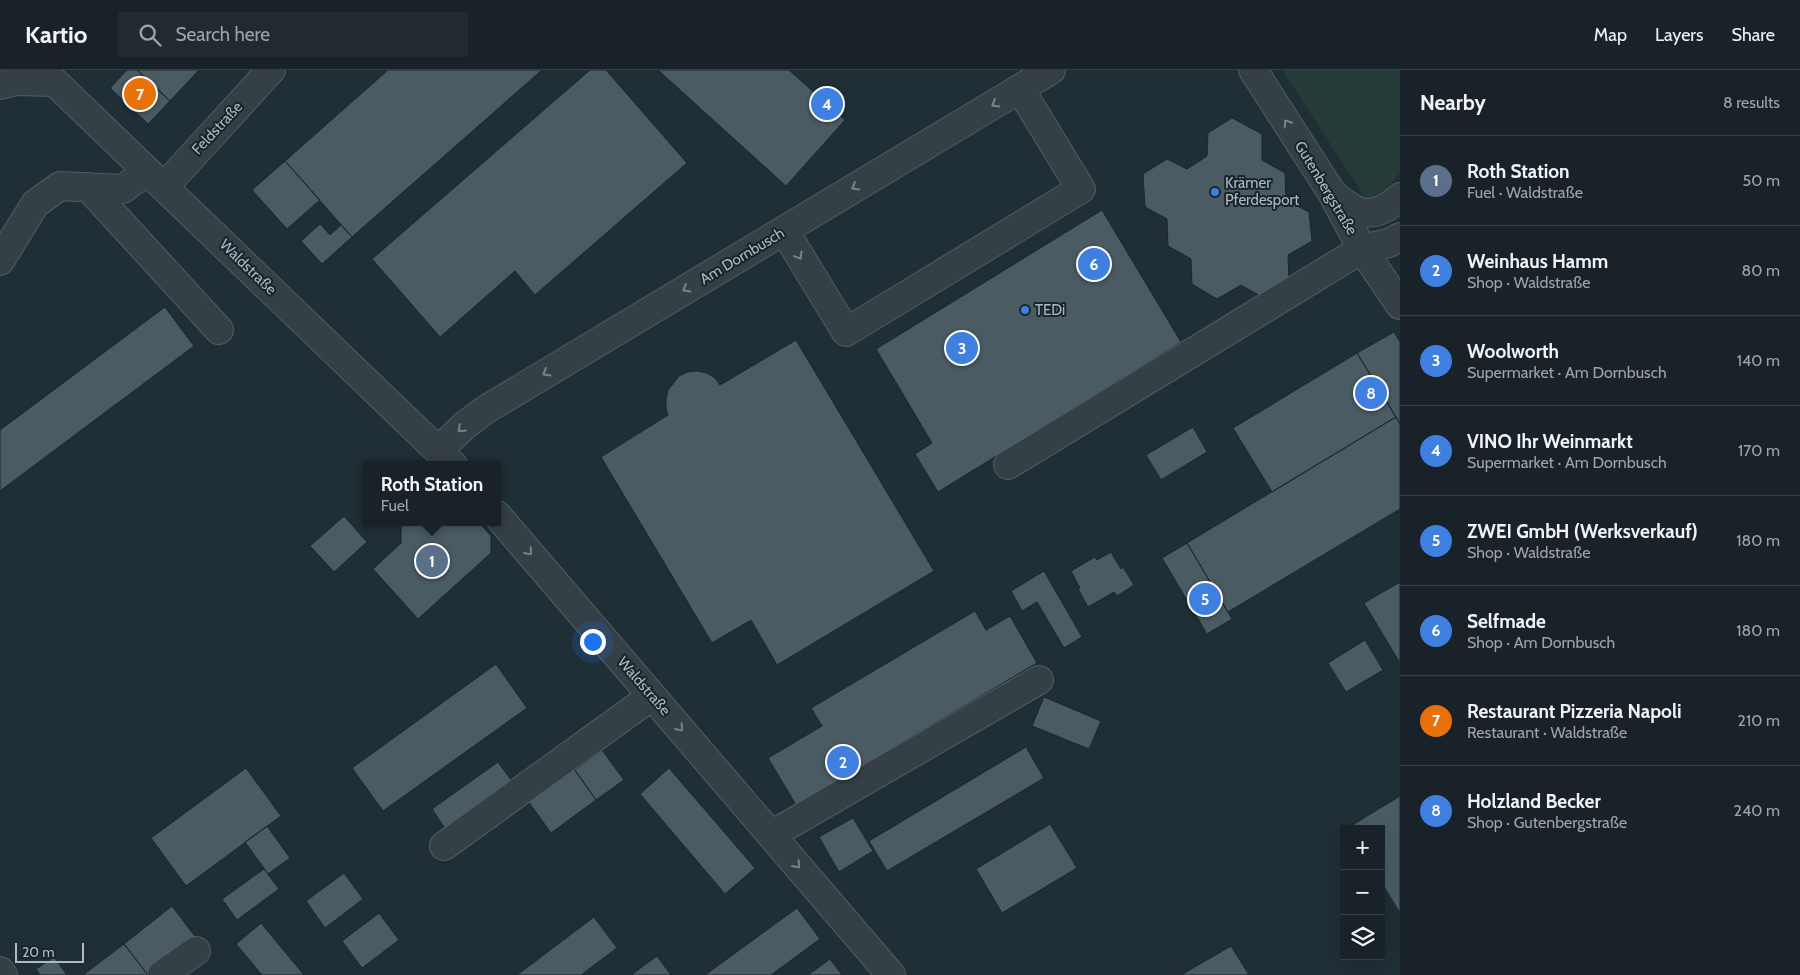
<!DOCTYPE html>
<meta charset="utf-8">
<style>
body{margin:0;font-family:Cabin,sans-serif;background:#212a30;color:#f1f3f6}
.controls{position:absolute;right:15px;bottom:15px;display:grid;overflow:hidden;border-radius:0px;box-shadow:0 5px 20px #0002}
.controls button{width:45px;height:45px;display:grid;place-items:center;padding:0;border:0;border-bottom:1px solid #363f45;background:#182228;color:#f1f3f6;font:25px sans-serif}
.scale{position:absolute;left:15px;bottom:12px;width:69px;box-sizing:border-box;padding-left:5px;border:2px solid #aebac3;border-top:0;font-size:14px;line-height:18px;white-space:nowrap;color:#aebac3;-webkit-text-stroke:4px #19242b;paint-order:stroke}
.you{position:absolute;left:592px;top:571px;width:18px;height:18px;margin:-12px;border:4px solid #fff;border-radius:50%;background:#1a73e8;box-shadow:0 0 0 8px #1a73e833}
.badge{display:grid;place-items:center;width:32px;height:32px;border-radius:50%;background:#83c4f3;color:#fff;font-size:16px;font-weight:700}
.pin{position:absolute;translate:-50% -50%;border:2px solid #fff;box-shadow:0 1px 5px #0006}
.popup{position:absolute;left:363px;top:391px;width:138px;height:65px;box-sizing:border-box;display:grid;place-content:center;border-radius:0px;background:#182228;filter:drop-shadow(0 1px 4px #0005);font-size:16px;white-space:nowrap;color:#9fa4a8}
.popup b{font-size:19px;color:#f1f3f6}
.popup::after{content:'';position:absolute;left:50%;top:100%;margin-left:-10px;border:10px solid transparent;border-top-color:#182228}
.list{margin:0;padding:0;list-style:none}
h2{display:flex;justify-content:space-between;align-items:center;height:65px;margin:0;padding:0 20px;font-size:21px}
h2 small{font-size:16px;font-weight:400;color:#9fa4a8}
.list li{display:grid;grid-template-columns:32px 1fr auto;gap:15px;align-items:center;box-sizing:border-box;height:90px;padding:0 20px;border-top:1px solid #363f45}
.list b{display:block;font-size:19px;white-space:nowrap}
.list p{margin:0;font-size:16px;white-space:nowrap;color:#9fa4a8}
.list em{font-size:16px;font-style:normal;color:#9fa4a8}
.icon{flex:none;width:28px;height:28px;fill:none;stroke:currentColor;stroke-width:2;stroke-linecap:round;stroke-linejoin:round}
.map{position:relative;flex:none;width:1400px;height:905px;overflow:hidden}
header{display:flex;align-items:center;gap:30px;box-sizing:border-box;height:70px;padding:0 25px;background:#182228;border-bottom:1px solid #363f45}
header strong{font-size:24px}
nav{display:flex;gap:28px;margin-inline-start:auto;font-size:18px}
.search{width:350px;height:45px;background:#212a30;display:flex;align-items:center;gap:12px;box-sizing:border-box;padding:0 18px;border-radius:0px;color:#9fa4a8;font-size:19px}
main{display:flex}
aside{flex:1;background:#182228}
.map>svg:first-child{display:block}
.green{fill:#253b37}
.building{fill:#4b5b64;stroke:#1b262d}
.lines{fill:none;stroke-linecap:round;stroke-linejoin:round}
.minor-casing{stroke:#515d64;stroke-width:30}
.minor{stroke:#343f46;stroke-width:28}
.oneway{stroke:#77838b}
.shop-dot{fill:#3f7fe0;stroke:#19242b;stroke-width:2}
.labels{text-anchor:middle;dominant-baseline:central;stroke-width:4;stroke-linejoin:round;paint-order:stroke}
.street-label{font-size:15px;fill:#aebac3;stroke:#19242b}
.poi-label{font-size:15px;fill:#aebac3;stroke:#19242b;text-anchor:start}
</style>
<header>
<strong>Kartio</strong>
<div class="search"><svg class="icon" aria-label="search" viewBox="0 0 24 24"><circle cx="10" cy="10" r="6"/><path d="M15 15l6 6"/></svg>Search here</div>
<nav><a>Map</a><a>Layers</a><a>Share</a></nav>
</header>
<main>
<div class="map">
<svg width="1400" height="905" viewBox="0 0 1400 905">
<rect width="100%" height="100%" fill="#202e36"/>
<!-- green -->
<path class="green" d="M1282 0H1400V103L1374 131 1369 133Z"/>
<!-- building -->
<path class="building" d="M127 0H137L170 31 148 54 110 18Z
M137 0H199L170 31Z
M388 0H542L352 167 285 91Z
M590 0H606L687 93 535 225 515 201 440 267 372 189Z
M658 0H789L845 50 786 116Z
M1232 48 1262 64V90L1285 103 1286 130 1309 142 1312 171 1288 185 1289 211 1262 227 1241 215 1217 229 1192 214 1191 189 1168 176 1167 149 1145 137 1143 104 1167 89 1187 99 1207 86 1208 63Z
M285 91 320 130 287 159 252 120Z
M1102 140 1181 272 938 422 915 384 932 373 876 279Z
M320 154 330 165 341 155 352 167 322 194 301 171Z
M165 237 194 276 0 421V360Z
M1394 262 1400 272V354L1357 283Z
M796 270 934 501 777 595 751 550 712 573 601 387 668 345 666 339V329L668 320 679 306 688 302 697 301 707 303 715 308 720 315Z
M1357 283 1396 347 1272 422 1233 358Z
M1396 347 1400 354V439L1228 542 1187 473Z
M1193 357 1207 382 1161 410 1146 385Z
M344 446 367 472 334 502 310 476Z
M407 452H479L491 466V483L418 549 373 499 401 473V457Z
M1187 473 1232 549 1207 564 1162 488Z
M1111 482 1121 499 1123 497 1134 515 1117 526 1114 522 1088 537 1078 519 1080 518 1071 501 1095 487 1097 490Z
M1044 501 1082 567 1064 578 1037 532 1022 541 1011 521Z
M1400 512V593L1364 533Z
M975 541 986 560 1010 546 1037 593 796 735 768 688 822 656 811 638Z
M1365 570 1383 600 1346 622 1328 593Z
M496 594 527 638 383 741 352 698Z
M1044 627 1101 651 1089 679 1032 656Z
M1026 677 1044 708 887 801 869 771Z
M602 680 624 710 596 730 575 700Z
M498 692 517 718 450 766 432 739Z
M246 698 281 746 186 816 151 768Z
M669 698 755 798 725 824 640 724Z
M574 699 596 730 551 763 528 731Z
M1400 726V843L1381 812V759H1350L1349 757Z
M853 748 873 781 839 802 819 767Z
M1050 754 1077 798 1002 843 976 799Z
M267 756 290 788 268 804 245 772Z
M264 799 279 819 237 850 222 829Z
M344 803 363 829 325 858 306 831Z
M172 836 197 869 148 905 124 874Z
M797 838 820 869 771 905H705Z
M379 843 399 870 362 898 342 871Z
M594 847 617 878 581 905H517Z
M261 853 304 905H262L236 874Z
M124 874 148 905H83Z
M1231 876 1249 905H1181Z
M657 886 671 905H631Z
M54 887 67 905H40L36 899Z
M830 889 842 905H808Z"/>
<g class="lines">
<!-- minor casing -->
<g class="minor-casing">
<path id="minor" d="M42 0 453 395
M1253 0 1332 123 1362 179 1400 235
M0 15 16 11 54 12
M88 117 219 260
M164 117 271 0
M1333 124C1358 146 1374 151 1400 127
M784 160 846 262 1081 119 1020 19
M0 191 35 134 60 116 123 119 147 101
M439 380 465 355 485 340 1051 0
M1008 395 1362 179 1389 173 1400 167
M497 445 891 905
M771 765 1039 610
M444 776 652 626
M0 901 3 905
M162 905 196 881"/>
</g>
<!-- minor -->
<use href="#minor" class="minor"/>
</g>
<!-- one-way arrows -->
<defs><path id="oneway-chevron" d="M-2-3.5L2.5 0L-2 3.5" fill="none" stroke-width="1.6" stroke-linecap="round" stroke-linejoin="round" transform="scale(1.25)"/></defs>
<g class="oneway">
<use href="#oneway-chevron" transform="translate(995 34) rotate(149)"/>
<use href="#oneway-chevron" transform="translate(1287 53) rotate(-123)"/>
<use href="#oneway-chevron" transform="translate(855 117) rotate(149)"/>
<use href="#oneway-chevron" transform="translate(799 186) rotate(59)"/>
<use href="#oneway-chevron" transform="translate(686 219) rotate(149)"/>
<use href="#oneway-chevron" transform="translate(546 303) rotate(149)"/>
<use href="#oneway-chevron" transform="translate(461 359) rotate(136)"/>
<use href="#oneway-chevron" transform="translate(529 482) rotate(49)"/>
<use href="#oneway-chevron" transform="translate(680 658) rotate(49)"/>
<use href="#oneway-chevron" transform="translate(797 795) rotate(49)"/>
</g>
<!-- markers -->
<g class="shop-dot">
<circle cx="1215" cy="122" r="5"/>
<circle cx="1025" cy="240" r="5"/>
</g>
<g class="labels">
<!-- street labels -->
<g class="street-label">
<text transform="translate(217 58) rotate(-47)">Feldstraße</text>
<text transform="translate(1326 118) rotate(59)">Gutenbergstraße</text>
<text transform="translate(742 186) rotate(-31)">Am Dornbusch</text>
<text transform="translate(248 197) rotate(44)">Waldstraße</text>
<text transform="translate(644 616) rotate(49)">Waldstraße</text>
</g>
<!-- poi labels -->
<g class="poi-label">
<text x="1225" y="113">Krämer<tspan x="1225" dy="17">Pferdesport</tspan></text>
<text x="1035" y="240">TEDi</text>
</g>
</g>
</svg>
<div class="controls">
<button>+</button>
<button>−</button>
<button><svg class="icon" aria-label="layers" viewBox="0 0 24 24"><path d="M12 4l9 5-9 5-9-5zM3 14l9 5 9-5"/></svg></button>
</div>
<div class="scale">20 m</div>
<div class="you"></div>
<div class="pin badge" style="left:432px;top:491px;background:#5c6f8a">1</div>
<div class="popup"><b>Roth Station</b>Fuel</div>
<div class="pin badge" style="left:843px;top:692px;background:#3f7fe0">2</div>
<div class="pin badge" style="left:962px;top:278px;background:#3f7fe0">3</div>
<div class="pin badge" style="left:827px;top:34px;background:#3f7fe0">4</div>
<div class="pin badge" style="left:1205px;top:529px;background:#3f7fe0">5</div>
<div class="pin badge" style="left:1094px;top:194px;background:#3f7fe0">6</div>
<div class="pin badge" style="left:140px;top:24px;background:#e8710a">7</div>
<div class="pin badge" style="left:1371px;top:323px;background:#3f7fe0">8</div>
</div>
<aside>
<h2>Nearby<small>8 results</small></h2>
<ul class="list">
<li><span class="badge" style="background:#5c6f8a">1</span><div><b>Roth Station</b><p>Fuel · Waldstraße</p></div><em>50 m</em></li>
<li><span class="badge" style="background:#3f7fe0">2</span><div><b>Weinhaus Hamm</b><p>Shop · Waldstraße</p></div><em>80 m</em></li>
<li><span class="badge" style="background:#3f7fe0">3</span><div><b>Woolworth</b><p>Supermarket · Am Dornbusch</p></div><em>140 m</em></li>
<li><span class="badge" style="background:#3f7fe0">4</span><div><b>VINO Ihr Weinmarkt</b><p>Supermarket · Am Dornbusch</p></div><em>170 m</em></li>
<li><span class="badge" style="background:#3f7fe0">5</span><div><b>ZWEI GmbH (Werksverkauf)</b><p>Shop · Waldstraße</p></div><em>180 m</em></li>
<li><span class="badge" style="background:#3f7fe0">6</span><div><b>Selfmade</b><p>Shop · Am Dornbusch</p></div><em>180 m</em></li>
<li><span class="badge" style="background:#e8710a">7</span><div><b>Restaurant Pizzeria Napoli</b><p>Restaurant · Waldstraße</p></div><em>210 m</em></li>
<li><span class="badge" style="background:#3f7fe0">8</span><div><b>Holzland Becker</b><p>Shop · Gutenbergstraße</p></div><em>240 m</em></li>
</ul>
</aside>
</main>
